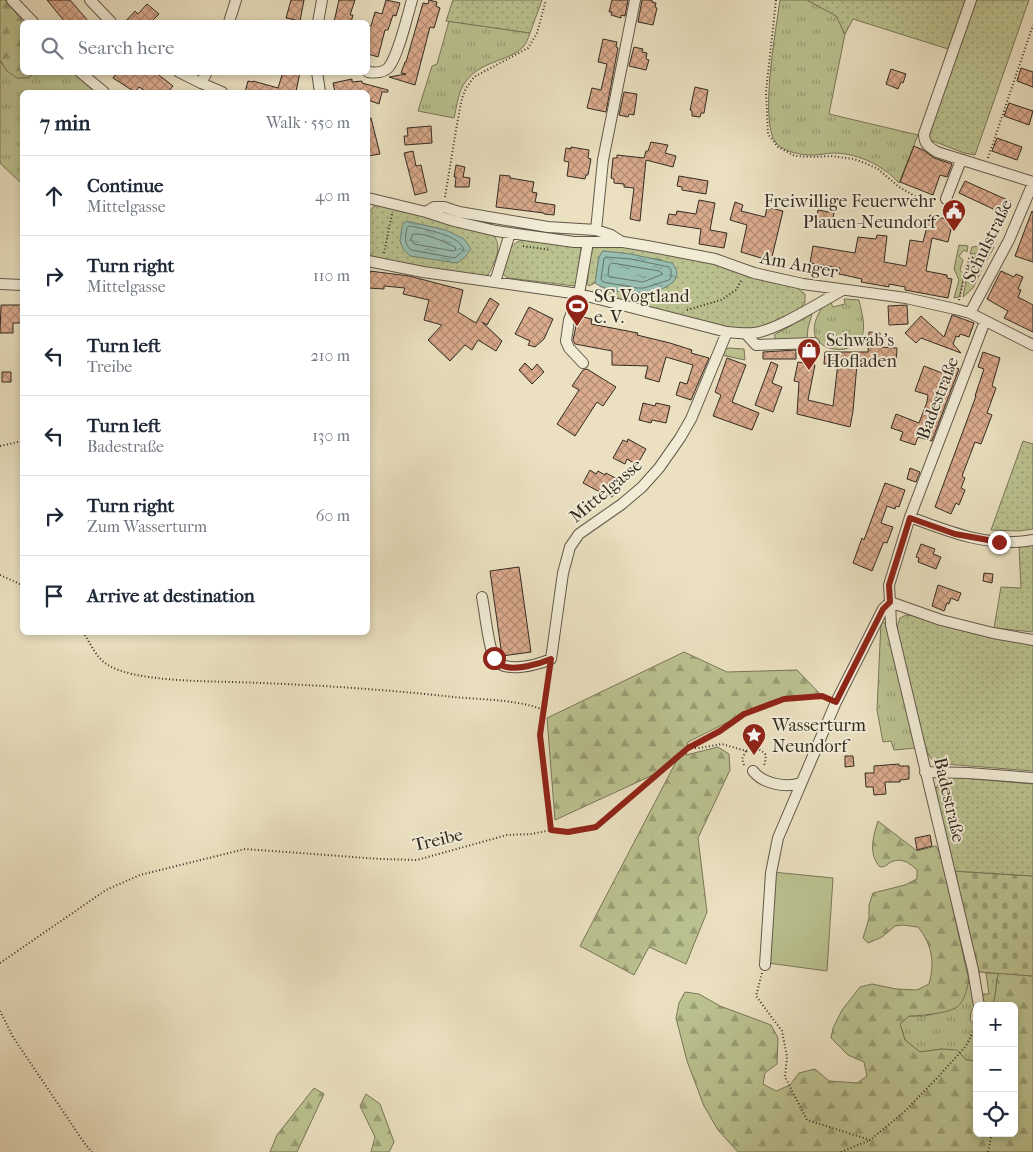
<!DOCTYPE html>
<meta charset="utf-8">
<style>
body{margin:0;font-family:"IM FELL French Canon",serif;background:#f2f2f3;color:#1f2937}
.controls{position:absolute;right:15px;bottom:15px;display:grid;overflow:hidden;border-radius:8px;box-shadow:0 2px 8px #0003}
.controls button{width:45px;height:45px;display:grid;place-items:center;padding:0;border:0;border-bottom:1px solid #e0e1e3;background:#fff;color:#1f2937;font:25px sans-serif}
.stop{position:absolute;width:15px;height:15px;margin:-11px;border:4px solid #8f2418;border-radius:50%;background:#fff}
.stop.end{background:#8f2418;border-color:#fff;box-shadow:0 1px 5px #0008}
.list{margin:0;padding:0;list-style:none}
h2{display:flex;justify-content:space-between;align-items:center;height:65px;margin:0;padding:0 20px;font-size:21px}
h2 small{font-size:16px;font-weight:400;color:#747a83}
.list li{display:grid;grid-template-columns:32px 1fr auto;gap:15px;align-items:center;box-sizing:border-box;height:80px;padding:0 20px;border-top:1px solid #e0e1e3}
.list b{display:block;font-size:19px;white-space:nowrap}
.list p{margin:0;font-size:16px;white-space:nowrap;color:#747a83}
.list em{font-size:16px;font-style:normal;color:#747a83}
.icon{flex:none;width:28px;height:28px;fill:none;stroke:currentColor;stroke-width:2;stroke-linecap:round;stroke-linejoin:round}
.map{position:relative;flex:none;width:1033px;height:1152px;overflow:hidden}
.search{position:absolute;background:#fff;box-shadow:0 2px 8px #0003;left:20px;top:20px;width:350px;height:55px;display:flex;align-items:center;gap:12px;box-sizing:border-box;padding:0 18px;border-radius:8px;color:#747a83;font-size:19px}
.panel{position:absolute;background:#fff;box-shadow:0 2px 8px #0003;left:20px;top:90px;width:350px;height:545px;border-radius:8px}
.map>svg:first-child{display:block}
.grass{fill:url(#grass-tufts);stroke:#78765a}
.forest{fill:url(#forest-firs);stroke:#78765a}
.cemetery{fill:url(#cemetery-stones);stroke:#78765a}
.park{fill:url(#park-dots);stroke:#78765a}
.pitch{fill:#bbc290;stroke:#78765a}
.water{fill:url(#water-ripples);stroke:#708378}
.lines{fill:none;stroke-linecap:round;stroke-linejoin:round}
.shore{stroke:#66746a;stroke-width:1}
.building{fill:url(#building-cross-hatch);stroke:#342b23}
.minor-casing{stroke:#62584a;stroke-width:12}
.path{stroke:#342b23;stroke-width:2;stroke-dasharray:1 2.5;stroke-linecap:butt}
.minor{stroke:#f2ecd7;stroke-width:10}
.route{stroke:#8f2418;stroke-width:6}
.labels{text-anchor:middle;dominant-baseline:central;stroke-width:4;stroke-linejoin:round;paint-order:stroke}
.poi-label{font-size:18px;fill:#342b23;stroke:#f2ecd7;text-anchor:start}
.street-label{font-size:18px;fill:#342b23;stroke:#f2ecd7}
</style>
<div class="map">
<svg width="1033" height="1152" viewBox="0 0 1033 1152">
<defs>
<pattern id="grass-tufts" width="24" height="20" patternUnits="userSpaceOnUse" patternTransform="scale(1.25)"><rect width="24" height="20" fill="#bbc290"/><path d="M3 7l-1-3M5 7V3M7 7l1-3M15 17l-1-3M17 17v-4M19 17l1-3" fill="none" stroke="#999e75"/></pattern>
<pattern id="forest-firs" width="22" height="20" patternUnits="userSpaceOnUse" patternTransform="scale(1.25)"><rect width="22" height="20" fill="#bbc290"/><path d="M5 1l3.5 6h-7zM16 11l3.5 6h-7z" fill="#999e75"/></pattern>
<pattern id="cemetery-stones" width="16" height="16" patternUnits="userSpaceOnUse" patternTransform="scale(1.25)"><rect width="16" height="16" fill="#bbc290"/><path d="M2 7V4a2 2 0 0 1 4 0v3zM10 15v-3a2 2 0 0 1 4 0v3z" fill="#999e75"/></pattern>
<pattern id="park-dots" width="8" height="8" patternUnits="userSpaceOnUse" patternTransform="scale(1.25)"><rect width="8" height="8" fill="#bbc290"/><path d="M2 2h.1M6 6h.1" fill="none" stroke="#999e75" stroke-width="1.8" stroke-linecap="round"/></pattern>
<pattern id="water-ripples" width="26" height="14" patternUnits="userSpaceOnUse" patternTransform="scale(1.25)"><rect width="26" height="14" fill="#98beb1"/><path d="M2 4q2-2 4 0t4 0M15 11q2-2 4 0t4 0" fill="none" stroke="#7d9b90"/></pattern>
<pattern id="building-cross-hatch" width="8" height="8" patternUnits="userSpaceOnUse" patternTransform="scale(1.25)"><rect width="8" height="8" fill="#daab8d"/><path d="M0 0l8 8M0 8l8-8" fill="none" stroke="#b28b73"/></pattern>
</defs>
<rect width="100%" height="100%" fill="#ebe1c1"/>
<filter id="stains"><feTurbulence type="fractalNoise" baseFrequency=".004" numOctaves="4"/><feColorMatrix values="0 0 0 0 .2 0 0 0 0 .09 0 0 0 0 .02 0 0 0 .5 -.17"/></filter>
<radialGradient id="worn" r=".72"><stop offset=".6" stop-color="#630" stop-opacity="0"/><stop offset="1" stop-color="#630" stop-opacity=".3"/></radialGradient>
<!-- grass -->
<path class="grass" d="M780 0H807L837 16 845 34 829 114 918 135 899 183C894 178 890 173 884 170 871 160 850 153 834 153 825 153 817 156 808 155 797 154 783 151 776 143 759 122 776 29 780 0Z
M449 21 530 33C528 38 527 43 523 47 508 62 482 60 466 81 458 91 457 106 454 118L418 111 432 66 437 64Z
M0 60 2 64 28 78 34 73H73L95 92H22V184L0 163Z
M959 245 968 246 967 252 964 250 959 256 963 260 960 270 964 274 960 295 959 297 954 298 959 280 954 269Z
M988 245 994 247 991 253 970 254 972 247Z
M989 255 973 288 963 297 970 260 973 258Z
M844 299 859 300C861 311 867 327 861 338 851 360 791 351 824 305L831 303 833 307 845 304Z
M812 314 808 328 807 339 776 340 774 335Z
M729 348 744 349 745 360 721 355 725 349Z
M881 621 885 623 897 664 916 748 894 750 891 741 883 742 877 710Z
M941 856 944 863 976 1003 971 1012 970 1020 977 1026V1061L966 1060 942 1049 920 1052 905 1040 900 1024 909 1016H925L956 1008 948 889Z
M986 973H999C995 983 997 993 993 1003L983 1006 980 994H989Z"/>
<!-- forest -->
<path class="forest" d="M0 0H5L21 19 22 23V72L34 73 28 78H17L7 71 0 60Z
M684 652 727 672 797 670 822 696 784 699 744 714 688 742 686 755 718 747 729 754 730 770 698 838 707 912 686 964 649 947 634 975 580 946 678 758 655 774 555 820 547 718Z
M878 821 917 851 936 846 941 856 969 981C966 990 965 1001 957 1007 949 1013 920 1016 909 1016L900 1024 905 1040 920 1052 942 1049 957 1050 966 1060 977 1061V1133H1014V1006H986L993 1003C997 993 995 983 999 973L1033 976V1152H738L718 1130 704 1106 687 1061 676 1018 679 1003 685 992 699 994 720 1006 771 1025 778 1038 777 1064 765 1073 763 1084 776 1091 790 1085 799 1073 815 1069 829 1081 857 1083 867 1076 864 1062 848 1055 831 1038 833 1028 842 1010 860 987 872 984 896 989 917 990 929 984C935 963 932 944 918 927L902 925 895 926 882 937 868 943 863 938 869 918V905L873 893 905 885 917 879V870C910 863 901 857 891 862 886 865 886 867 880 867 868 854 873 837 878 821Z
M314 1088 324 1094 297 1152H270L277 1135Z
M366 1094 380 1104 394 1142 389 1152H371L375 1137 360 1106Z"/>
<!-- cemetery -->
<path class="cemetery" d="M953 871 1033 876V976L979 972Z"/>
<!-- park -->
<path class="park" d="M453 0H542L530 33 446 21Z
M807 0H968L961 22 948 49 853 19 845 34 836 16Z
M975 0H1029L975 155 964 153 928 139Z
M382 205 494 236C503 247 494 264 488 275 463 282 402 263 374 257L368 252V213L374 206Z
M523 240 552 244 577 245 581 248 577 284 575 286 508 278 503 274C505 259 507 244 523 240Z
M600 245H625L717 264 796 287 805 294V303L799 309 768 328 742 331 593 295V291L600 287 636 293H645L662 260 603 251 599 257 595 283 589 286 587 284 591 252 593 248Z
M1023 441 1033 444V529L1018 531 991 530Z
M1033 545V632L994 628 1001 587 1021 588 1019 547Z
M906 615 916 616 968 632 1033 644V771L944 764C930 762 929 757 925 745L898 636 897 627 900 618Z
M950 777 1033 784V876L953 871C949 854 934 803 936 789 938 782 944 779 950 777Z"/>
<!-- pitch -->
<path class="pitch" d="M773 872 833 878 827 971 768 963Z"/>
<!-- water -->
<path class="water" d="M406 221 446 230 464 239 471 249 465 257 457 263 410 256 403 249 400 241 402 226Z
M603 251 631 254 672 263C690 284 653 294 637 293 625 293 604 290 595 283L599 257Z"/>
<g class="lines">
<!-- shore -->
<path class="shore" d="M410 226C424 229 460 235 464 250L455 258 411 250C404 244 405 237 407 228Z
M413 234C427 233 442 241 455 247L456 250 453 251 414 244 411 240Z
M606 257 631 259 669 267 671 270V278L669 280 644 288H637L603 282 601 279 604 259Z
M612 263 659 271 663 274 643 282 610 277 608 275 609 266Z"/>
</g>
<!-- building -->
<path class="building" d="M47 0H70L89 22H65Z
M291 0H304L300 21 286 18Z
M339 0H355L350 15H353L351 22H334Z
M386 0 400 3 396 16 393 15 388 30H385L378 57 368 54V25L371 26 375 12 382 14Z
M429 0 437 2 436 6 440 8 434 28 430 27 415 85 389 77 406 74 401 73 405 62H406L423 3 428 4Z
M612 0H628L625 16 621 15V18L611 15 612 12H609Z
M642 0H652V2L656 3 655 7 657 8 653 25 638 22Z
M147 4 159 14 151 22H125L135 11 138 14Z
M603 39 617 42 616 47 618 48 606 112 587 108 592 88 601 90 607 64 598 62Z
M634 47 643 49 642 52 647 53 646 59 649 60 646 70 629 66Z
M1021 68 1033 72V87L1017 81Z
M891 69 906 74 903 83 901 82 898 89 886 84Z
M117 72H155L173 86 168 92H147L139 87 135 92 113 78Z
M283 72H300L296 92H245L248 81 252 82 253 81 278 88Z
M352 79V82L362 81V83L388 90V92H382L379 104 368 100V92H335L333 83Z
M695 87 708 90 704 113H701L700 117 692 116V111L690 110Z
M624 92 637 94 634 115 629 114 628 117 619 115Z
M1009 103 1033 111 1029 125 1004 116Z
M368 118H371L380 154 368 156Z
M431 126 432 143 405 145 404 136H408L407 128Z
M997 138 1022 147 1017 160 992 151Z
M651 142 668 145 665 153 676 156 673 167 646 160 640 221 630 219 634 188 624 187V184L614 183V179L611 178 613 158H617V155L644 158 646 151H648Z
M914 146 923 150 934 158 952 164 947 177 940 175 933 195 900 182Z
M571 147 589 150 588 158 591 159 588 175H586L585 179 567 176 569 162 564 161 566 148 571 149Z
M413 151 416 166 421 165 427 192 415 195 404 153Z
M456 165 465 167 463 177 470 178 469 187H455L456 177H454Z
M500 175 510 176V178L534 182 532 192 537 193 535 202 555 205 554 215 544 214V213L496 207Z
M679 176 708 181 706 194 682 190V187L677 186Z
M965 181 1012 202 1006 215 959 193Z
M699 200 715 203 710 230 727 233 724 248 699 244 701 229 667 224 669 214 676 215 677 211 696 214Z
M735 202 743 205 741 211 765 217 767 207 783 211 771 261 741 252 747 225 730 220Z
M818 210 834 213 831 228 815 225Z
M1032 211 1033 212V262L1015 256Z
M930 215 953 221 948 242 932 238 926 271 947 275V278L952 279 948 298 905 290V287L889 284V287L861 282 862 279 839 274 840 268 810 263 813 246 855 253 858 237 876 239 877 235 887 236 884 262 906 266 910 240 923 242Z
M370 271 409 276 463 290 458 312 476 323 490 298 499 304 487 325 482 322 502 341 496 351 478 340 472 350 465 345 450 361 428 340 442 325 424 320 429 300 403 294 405 288 384 286V289L368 288V273L370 274Z
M1001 271 1014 277 1016 274 1023 277 1018 289 1021 290 1018 297 1033 305V332L1004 318 1008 311 987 299Z
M1 305H22V323H13V333H0Z
M907 305 908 324 889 325 888 306Z
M529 307 553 319 544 339 535 347 528 345 530 341 515 334Z
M952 315 974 323 969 337 960 334 959 337 956 336 953 344 961 353 921 338 916 343 905 333 921 316 944 337Z
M578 316 592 319 591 324 638 333 637 335 670 343 692 350 691 353 709 358 691 400 676 395 680 382 687 384 693 365 666 357 659 382 645 378 648 366 612 365V351L575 344 573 340Z
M869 332 880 333 879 347 897 348 896 366 857 364 853 411 850 427 797 414 799 382 794 381 798 362 815 365 808 400 833 406 838 363 824 364 825 352H868Z
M796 350V359H763V352Z
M983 352 1000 358 992 386 996 388 987 413 992 415 981 444 975 442 962 476 965 478 961 488 965 490 959 505 956 503 951 514 935 507 976 396H975L984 369 978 367Z
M727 358 746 365 732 402 759 413 752 430 713 416 721 395 715 392Z
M771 362 778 365 772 383 782 387 773 412 755 405Z
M525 363 532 370 537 364 544 372 532 384 519 370Z
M945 364 959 369 932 441 918 437 915 445 900 440 903 432 891 428 896 414 919 423 927 402 928 395 915 391 924 366 942 373Z
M587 369 616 387 603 406 597 402 575 436 557 424 579 390 572 386 583 370Z
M2 372H11V382H2Z
M643 403 655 406 656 403 670 406 666 423 652 420 651 423 639 420Z
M628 439 646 449 637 465 627 459 625 464 613 458 623 440 627 442Z
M910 468 920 472 916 482 907 479Z
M590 470 596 474 598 471 605 475 606 473 621 481 612 497 601 490 600 492 583 483Z
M885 483 905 490 899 507 896 506 895 509 887 506 881 523 893 527 887 543 884 542 882 546 872 571 853 563 862 538 864 540Z
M921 544 935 549 933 554 941 557 936 569 918 562 919 558 916 557Z
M519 567 531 652 502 656 490 571Z
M984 573 993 574 992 583 983 581Z
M938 585 961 593 958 601 951 598 949 604 947 603 944 611 932 606Z
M845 756H853L854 766 845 767Z
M899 764V766H909V779L900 780V782H885L886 794 874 795 873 787H866L865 773H874V766Z
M930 835 932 846 917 850 915 838Z"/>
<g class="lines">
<!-- minor casing -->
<g class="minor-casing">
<path id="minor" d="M12 0 33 22
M90 0 111 22
M971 0 924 134C924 144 929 147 937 152L1033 182
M229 22 236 0
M318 22 322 0
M80 72 104 92
M179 72 201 83 207 72
M317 72 320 92
M368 72C375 73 384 73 389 67 399 53 407 17 412 0
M201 83 222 92
M368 198 426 212 454 221 496 231 574 242H623L647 246 715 259 754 273 803 284 906 298 955 309 970 313 1033 345
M946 199 961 160
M426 212 434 207H444L459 212 548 227 596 230 611 235 622 242
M596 230 603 160 635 0
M368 261 423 272 579 294 727 332C736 333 745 334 754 333 778 330 820 302 843 290
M495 282 510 233
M0 284 22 285
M970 313 1009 240 1033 183
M985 321 910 517 889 585 890 602 941 620 993 633 1033 640
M746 334 756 345 814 343
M583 363 569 348 566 341 569 320 579 294 588 242
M910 517C949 532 990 548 1033 540
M482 597C485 611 488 646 494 657 502 675 537 665 551 659L563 573 570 547 579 534 622 504 642 487 659 468 680 438 691 419 727 332
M753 771C763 784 786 788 801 783
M925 772 968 773 1033 778
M765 965 771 873 778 838 836 702 883 609 890 602 891 625 973 970 979 1006"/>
</g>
<!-- path -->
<path class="path" d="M776 0 766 92 768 134 778 147 795 156 815 157 831 156 854 159 865 163 878 169 899 187 920 199
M988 158 1033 25
M445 197 457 124 462 98 466 88 474 77 528 48 537 33 546 0
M523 246 551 250
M384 253 392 214
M959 300 969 259 973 257 990 254
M687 310 721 300 736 290 742 279
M0 446 22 441
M0 575 22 585
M83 632C90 643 97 659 108 665 133 681 200 681 231 682 305 684 380 689 454 697 483 700 516 699 544 710
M549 671 540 735 551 830
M688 748H699L722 744 746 751C755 746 759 748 766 755L765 763 763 767
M744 765 742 759 746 751
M0 963 106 890 140 875 245 849 381 859 417 860 507 835 532 834 551 830 568 832 596 827 688 748 720 731 744 714 784 699 822 696 827 698
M762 973 756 996 782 1031 787 1057 785 1077 807 1120 870 1140 903 1113 938 1077 966 1046 977 1024
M0 1011 13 1037 85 1144 92 1152
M841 1152 870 1140
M988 1152 992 1133"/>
<!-- minor -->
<use href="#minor" class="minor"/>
</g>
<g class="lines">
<!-- route -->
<path class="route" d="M494 658C496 661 500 665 503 666 515 671 539 664 551 659L540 735 551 830 568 832 596 827 688 748 720 731 744 714 784 699 822 696 836 702 883 609 890 602 889 585 910 518 955 534 999 542"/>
</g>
<!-- icons -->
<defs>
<g id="civic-pin" transform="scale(1.25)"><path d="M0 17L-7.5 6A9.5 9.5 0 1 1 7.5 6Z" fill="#8f2418" stroke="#f2ecd7"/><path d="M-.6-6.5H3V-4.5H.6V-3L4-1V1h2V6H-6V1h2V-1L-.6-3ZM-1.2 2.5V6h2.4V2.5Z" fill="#fff"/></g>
<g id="stadium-pin" transform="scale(1.25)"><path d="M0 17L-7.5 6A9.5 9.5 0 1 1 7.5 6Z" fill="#8f2418" stroke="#f2ecd7"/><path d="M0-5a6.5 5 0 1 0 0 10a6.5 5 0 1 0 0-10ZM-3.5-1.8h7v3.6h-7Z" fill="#fff"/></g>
<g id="shop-pin" transform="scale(1.25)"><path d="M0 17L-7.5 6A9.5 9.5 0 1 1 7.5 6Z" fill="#8f2418" stroke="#f2ecd7"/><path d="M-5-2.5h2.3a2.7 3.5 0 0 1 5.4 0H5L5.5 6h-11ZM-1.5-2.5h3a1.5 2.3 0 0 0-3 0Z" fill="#fff"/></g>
<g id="sight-pin" transform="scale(1.25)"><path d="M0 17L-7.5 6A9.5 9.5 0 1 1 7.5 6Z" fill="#8f2418" stroke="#f2ecd7"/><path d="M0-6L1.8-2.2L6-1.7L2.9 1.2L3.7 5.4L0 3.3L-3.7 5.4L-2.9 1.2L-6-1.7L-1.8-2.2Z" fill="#fff"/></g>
</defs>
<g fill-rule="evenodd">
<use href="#civic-pin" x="954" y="211"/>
<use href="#stadium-pin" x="577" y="306"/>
<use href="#shop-pin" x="809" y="350"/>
<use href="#sight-pin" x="754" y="735"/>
</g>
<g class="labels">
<!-- poi labels -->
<g class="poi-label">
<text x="936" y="201" text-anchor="end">Freiwillige Feuerwehr<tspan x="936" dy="21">Plauen-Neundorf</tspan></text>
<text x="594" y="296">SG Vogtland<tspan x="594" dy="21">e. V.</tspan></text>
<text x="826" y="340">Schwab's<tspan x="826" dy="21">Hofladen</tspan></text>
<text x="772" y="725">Wasserturm<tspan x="772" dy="21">Neundorf</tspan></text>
</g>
<!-- street labels -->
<g class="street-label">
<text transform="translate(988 241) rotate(-64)">Schulstraße</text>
<text transform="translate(799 265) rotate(11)">Am Anger</text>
<text transform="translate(938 398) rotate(-69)">Badestraße</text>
<text transform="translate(606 491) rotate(-40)">Mittelgasse</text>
<text transform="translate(949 800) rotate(77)">Badestraße</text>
<text transform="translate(438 840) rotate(-13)">Treibe</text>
</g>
</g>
<rect width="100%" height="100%" filter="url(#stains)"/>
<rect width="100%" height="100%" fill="url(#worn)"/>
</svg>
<div class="controls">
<button>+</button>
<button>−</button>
<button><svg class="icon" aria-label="locate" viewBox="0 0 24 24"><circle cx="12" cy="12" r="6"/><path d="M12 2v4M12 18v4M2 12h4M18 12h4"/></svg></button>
</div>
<div class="stop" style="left:494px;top:658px"></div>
<div class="stop end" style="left:999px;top:542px"></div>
<div class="search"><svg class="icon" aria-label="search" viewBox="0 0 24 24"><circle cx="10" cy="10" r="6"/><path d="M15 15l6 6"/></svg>Search here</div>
<section class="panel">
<h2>7 min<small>Walk · 550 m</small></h2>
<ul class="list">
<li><svg class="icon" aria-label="ahead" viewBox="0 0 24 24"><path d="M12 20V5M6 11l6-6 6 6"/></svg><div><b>Continue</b><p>Mittelgasse</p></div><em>40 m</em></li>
<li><svg class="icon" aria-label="right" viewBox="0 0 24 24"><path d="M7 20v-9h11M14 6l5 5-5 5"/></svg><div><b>Turn right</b><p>Mittelgasse</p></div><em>110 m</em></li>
<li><svg class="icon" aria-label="left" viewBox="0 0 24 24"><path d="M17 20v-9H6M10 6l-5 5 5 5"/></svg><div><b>Turn left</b><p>Treibe</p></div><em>210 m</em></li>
<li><svg class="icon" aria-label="left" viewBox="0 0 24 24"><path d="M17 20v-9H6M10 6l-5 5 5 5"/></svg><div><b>Turn left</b><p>Badestraße</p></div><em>130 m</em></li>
<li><svg class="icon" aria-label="right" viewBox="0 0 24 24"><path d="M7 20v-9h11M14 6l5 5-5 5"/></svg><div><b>Turn right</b><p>Zum Wasserturm</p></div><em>60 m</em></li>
<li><svg class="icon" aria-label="arrive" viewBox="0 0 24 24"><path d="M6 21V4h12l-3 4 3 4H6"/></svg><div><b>Arrive at destination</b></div></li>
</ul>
</section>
</div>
